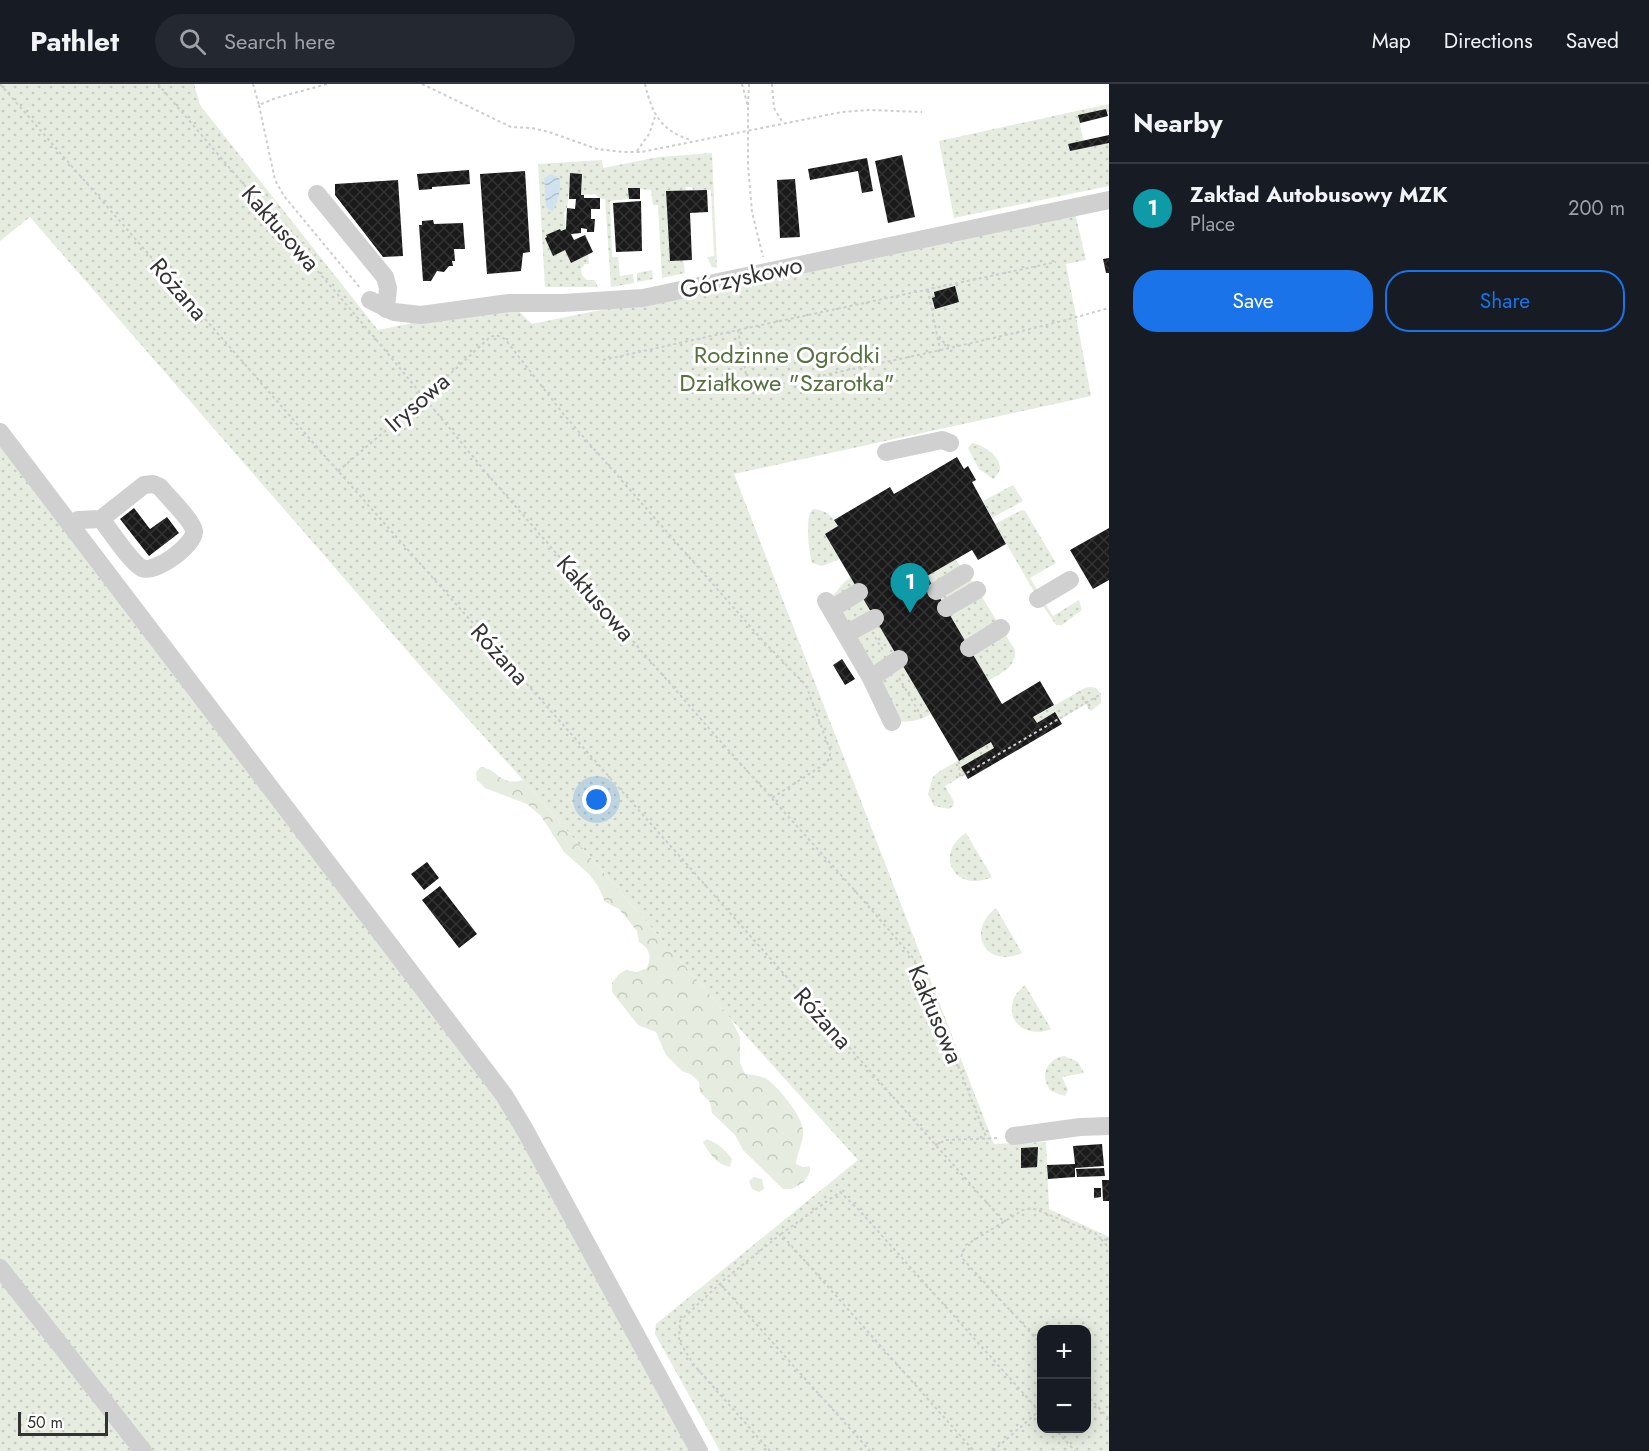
<!DOCTYPE html>
<meta charset="utf-8">
<style>
body{margin:0;font-family:Jost,sans-serif;background:#242831;color:#f1f3f6}
.controls{position:absolute;right:18px;bottom:18px;display:grid;overflow:hidden;border-radius:12px;box-shadow:0 3px 15px #0003}
.controls button{width:54px;height:54px;display:grid;place-items:center;padding:0;border:0;border-bottom:2px solid #363941;background:#171b24;color:#f1f3f6;font:30px sans-serif}
.scale{position:absolute;left:18px;bottom:15px;width:90px;box-sizing:border-box;padding-left:6px;border:3px solid #333;border-top:0;font-size:16px;line-height:21px;white-space:nowrap;color:#333;-webkit-text-stroke:4px #fff;paint-order:stroke}
.you{position:absolute;left:597px;top:716px;width:21px;height:21px;margin:-15px;border:4px solid #fff;border-radius:50%;background:#1a73e8;box-shadow:0 0 0 9px #1a73e833}
.badge{display:grid;place-items:center;width:39px;height:39px;border-radius:50%;background:#1a73e8;color:#fff;font-size:20px;font-weight:700}
.pin{position:absolute;translate:-50% -50px;filter:drop-shadow(0 2px 3px #0008)}
.pin::after{content:'';position:absolute;top:32px;width:21px;height:18px;background:inherit;clip-path:polygon(0 0,100% 0,50% 100%)}
.list{margin:0;padding:0;list-style:none}
h2{display:flex;justify-content:space-between;align-items:center;height:78px;margin:0;padding:0 24px;font-size:26px}
h2 small{font-size:20px;font-weight:400;color:#9ea1a6}
.list li{display:grid;grid-template-columns:39px 1fr auto;gap:18px;align-items:center;box-sizing:border-box;height:90px;padding:0 24px;border-top:2px solid #363941}
.list b{display:block;font-size:22px;white-space:nowrap}
.list p{margin:0;font-size:20px;white-space:nowrap;color:#9ea1a6}
.list em{font-size:20px;font-style:normal;color:#9ea1a6}
.actions{display:flex;gap:12px;padding:18px 24px}
.actions a{flex:1;padding:14px 0;border:2px solid #1a73e8;border-radius:24px;text-align:center;font-size:21px;color:#1a73e8}
.actions .main{background:#1a73e8;color:#fff}
.icon{flex:none;width:33px;height:33px;fill:none;stroke:currentColor;stroke-width:2;stroke-linecap:round;stroke-linejoin:round}
.map{position:relative;flex:none;width:1109px;height:1367px;overflow:hidden}
header{display:flex;align-items:center;gap:36px;box-sizing:border-box;height:84px;padding:0 30px;background:#171b24;border-bottom:2px solid #363941}
header strong{font-size:28px}
nav{display:flex;gap:33px;margin-inline-start:auto;font-size:21px}
.search{width:420px;height:54px;background:#242831;display:flex;align-items:center;gap:15px;box-sizing:border-box;padding:0 21px;border-radius:33px;color:#9ea1a6;font-size:22px}
main{display:flex}
aside{flex:1;background:#171b24}
.map>svg:first-child{display:block}
.grass{fill:url(#grass-dots);fill-rule:evenodd}
.forest{fill:url(#forest-crowns)}
.water{fill:url(#water-waves)}
.building{fill:url(#building-cross-hatch)}
.lines{fill:none;stroke-linecap:round;stroke-linejoin:round}
.path{stroke:#cdcdcd;stroke-width:2;stroke-dasharray:3 3;stroke-linecap:butt}
.minor{stroke:#d0d0d0;stroke-width:18}
.labels{text-anchor:middle;dominant-baseline:central;stroke-width:6;stroke-linejoin:round;paint-order:stroke}
.street-label{font-size:24px;fill:#333;stroke:#fff}
.park-label{font-size:24px;fill:#56703f;stroke:#fff}
</style>
<header>
<strong>Pathlet</strong>
<div class="search"><svg class="icon" aria-label="search" viewBox="0 0 24 24"><circle cx="10" cy="10" r="6"/><path d="M15 15l6 6"/></svg>Search here</div>
<nav><a>Map</a><a>Directions</a><a>Saved</a></nav>
</header>
<main>
<div class="map">
<svg width="1109" height="1367" viewBox="0 0 1109 1367">
<defs>
<pattern id="grass-dots" width="8" height="8" patternUnits="userSpaceOnUse" patternTransform="scale(1.5)"><rect width="8" height="8" fill="#e6ecdf"/><path d="M2 2h.1M6 6h.1" fill="none" stroke="#c6cbc0" stroke-width="1.8" stroke-linecap="round"/></pattern>
<pattern id="forest-crowns" width="20" height="18" patternUnits="userSpaceOnUse" patternTransform="scale(1.5)"><rect width="20" height="18" fill="#e6ecdf"/><path d="M2 6a3 3 0 1 1 6 0M12 15a3 3 0 1 1 6 0" fill="none" stroke="#c6cbc0"/></pattern>
<pattern id="water-waves" width="16" height="10" patternUnits="userSpaceOnUse" patternTransform="scale(1.5)"><rect width="16" height="10" fill="#cfe2ee"/><path d="M0 5q4-4 8 0t8 0" fill="none" stroke="#b2c2cd"/></pattern>
<pattern id="building-cross-hatch" width="8" height="8" patternUnits="userSpaceOnUse" patternTransform="scale(1.5)"><rect width="8" height="8" fill="#1a1a1a"/><path d="M0 0l8 8M0 8l8-8" fill="none" stroke="#333"/></pattern>
</defs>
<rect width="100%" height="100%" fill="#fff"/>
<!-- grass -->
<path class="grass" d="M0 0H194L200 21 378 246 476 226 514 223 532 240 1075 129 1086 176 1066 180 1091 312 734 390 994 1060 1046 1058 1049 1125 1109 1153V1367H720L655 1250 656 1240 858 1076 731 935 523 696 423 585 30 133 0 157ZM1042 1246H1086V1344H1042Z
M1109 20V32L1106 25 1078 31 1083 55 1085 56 1068 60 1070 67 1109 59V102L954 134 939 57Z
M712 69 717 184 712 183 707 173 714 172 711 106H693L692 103H686V107L667 108 670 176H683L685 189 662 194 658 121H653L651 106 629 104V115L610 117 612 173H618L620 192 633 190 634 199 611 203 605 115 599 114 595 110 581 111 582 90 571 89 567 124 564 129 566 145 561 147 560 145 546 151 545 154 553 171 565 166 571 179 588 170 589 180H585L581 185 582 191 587 196H594L598 203H545L538 80 602 76 603 84 659 73Z
M652 186 653 195 637 198V189Z
M0 357 509 1031 691 1367H0Z
M972 359C987 362 1012 380 993 395L979 385 968 364Z
M1013 401 1023 417 992 434 983 417Z
M813 425C842 428 839 453 840 475L822 482 812 479C809 467 804 433 813 425Z
M1022 426 1025 427 1056 479 1030 494 1039 509 1036 511 995 440Z
M955 475 972 497 1015 566C1017 583 1001 589 988 597L927 492Z
M851 493 931 630C915 639 909 637 892 638L826 517C837 510 840 500 851 493Z
M1043 516 1053 532 1079 516 1082 526 1062 541H1056L1041 519Z
M1090 603 1096 604 1101 610V619L1091 627 1086 620 945 702 954 718 953 722 949 725 934 722 928 710 933 693 940 687 1085 604Z
M966 749 992 793C955 810 933 770 966 749Z
M996 824 1022 869C986 885 965 848 996 824Z
M1025 901 1051 945C1031 954 1006 941 1013 917 1015 910 1020 906 1025 901Z
M1064 972 1078 978 1084 989 1062 993 1068 1006 1065 1012 1051 1007C1039 993 1046 975 1064 972Z"/>
<!-- forest -->
<path class="forest" d="M480 683C498 684 499 703 523 696L731 935 740 953V979L745 990C753 991 763 992 768 996 780 1005 803 1033 803 1047 804 1057 797 1069 796 1080L803 1083 810 1082V1088L804 1098 792 1105H783L743 1066 735 1051 712 1029 710 1018 700 1008 699 998 692 991 682 987 666 971 656 948 638 941 612 908V899L619 890 626 886 637 888 647 884C652 872 650 865 639 858L637 847 619 825 605 818 599 804 590 791 564 768 541 732 527 720 485 704 477 696 476 689Z
M707 1055C717 1059 726 1066 732 1075L730 1083C717 1081 709 1069 703 1058Z
M754 1093 762 1095 764 1105 759 1108 752 1105 749 1097Z"/>
<!-- water -->
<path class="water" d="M551 90 559 94C562 102 558 121 552 127L546 123 544 94Z"/>
<!-- building -->
<path class="building" d="M1106 25 1108 32 1080 39 1078 31Z
M1109 51V59L1070 67 1068 60Z
M902 71 915 133 888 139 875 77Z
M867 74 873 107 862 109 858 87 810 96 808 85Z
M469 86 470 100 432 103V105L419 106 417 90Z
M525 87 530 168 523 169 521 187 487 190 480 90Z
M570 89 582 90 581 111H584V114H600V125H591V135H595L594 148H587V145L581 144V149L571 150 574 156 585 151 593 168 571 179 565 166 553 172 545 154 547 153 546 151 560 145 561 147 566 145 567 124 575 125 576 115H569Z
M795 95 800 153 780 154 777 96Z
M398 96 403 172 383 173 335 111V100Z
M628 104H640V115H629Z
M707 106 708 128 690 129 692 176 670 177 666 107Z
M641 117 642 167 616 168 613 119Z
M433 136 434 140 463 139 465 165H454L455 177H452L453 182H449L444 188 437 187 431 197H423L419 141H422V137Z
M1109 174V189H1106L1103 175Z
M955 202 959 218 935 225 932 214 935 213 934 208Z
M957 373 964 385 968 382 976 396 972 398 1006 460 978 476 972 466 927 492 1002 620 1040 597 1054 621 1033 633 1037 639 1055 628 1062 640 968 695 961 683 994 664 991 658 959 677 825 450 838 442 834 436 890 403 894 410Z
M134 424 150 445 167 433 179 449 149 472 120 435Z
M1109 444V496L1093 505 1070 466Z
M842 575 855 595 845 601 833 581Z
M427 778 439 794 424 806 411 790Z
M440 802 477 850 459 864 422 816Z
M1102 1060 1104 1082 1075 1084V1093L1048 1095 1047 1081 1075 1080 1073 1062Z
M1038 1063 1037 1083 1021 1084V1064Z
M1104 1084 1105 1092 1077 1093 1076 1085Z
M1102 1096H1109V1117H1103Z
M1094 1104H1101V1113L1094 1114Z"/>
<g class="lines">
<!-- path -->
<path class="path" d="M0 0 338 387 1004 1138
M158 0 374 253 489 392 714 650 849 800 914 875 926 900 987 1055
M253 0 259 21 276 14 327 0
M422 0 511 43 532 44 549 48 597 65 623 68H641L842 28 869 26 922 28
M645 0C652 30 661 47 691 56
M742 0 748 23V82L752 128 763 173
M772 0 774 24 783 39
M259 21 275 96 284 112 361 205
M748 21 749 0
M637 67 649 50 655 33
M928 206 940 266
M738 246 1056 178
M939 252 945 260 952 263
M603 276 738 246 749 307C869 281 990 258 1109 224
M338 387 424 314 490 253 496 251 505 255 565 332 763 557 803 598 807 604 830 666V673L826 679 772 714
M875 553 884 568
M899 594 923 635
M1079 607 1091 627
M959 677 960 693 1101 610
M935 1061 947 1056 1000 1054
M781 1150 840 1108 859 1126 1042 1330
M1101 1155 1109 1164
M720 1200 870 1367
M1042 1261 961 1173 966 1161 1023 1126 1032 1124 1095 1149 1100 1154 1109 1157
M1086 1310 1109 1335
M1054 1344 1075 1367
M770 1367 694 1281 679 1257 680 1237 725 1195 781 1150 974 1367
M993 1367 1039 1327"/>
<!-- minor -->
<path class="minor" d="M317 110 385 193 388 204 386 225
M370 216 394 228 421 231 509 219H563L643 214 1109 116
M0 348 504 1011 525 1046 699 1367
M886 368 942 356 950 359
M71 441 78 436 101 435 144 401 153 400 160 403C167 412 193 437 194 447 195 461 155 490 142 484 131 479 110 446 101 435
M936 507 965 489
M1038 515 1070 496
M826 517 871 594 892 638
M946 524 977 506
M831 525 859 508
M846 550 875 534
M969 564 1001 544
M871 594 899 575
M1014 1052 1080 1043 1109 1042
M0 1184 143 1367"/>
</g>
<g class="labels">
<!-- street labels -->
<g class="street-label">
<text transform="translate(281 144) rotate(49)">Kaktusowa</text>
<text transform="translate(741 193) rotate(-12)">Górzyskowo</text>
<text transform="translate(179 205) rotate(49)">Różana</text>
<text transform="translate(417 318) rotate(-41)">Irysowa</text>
<text transform="translate(596 514) rotate(49)">Kaktusowa</text>
<text transform="translate(500 570) rotate(48)">Różana</text>
<text transform="translate(936 930) rotate(67)">Kaktusowa</text>
<text transform="translate(823 934) rotate(48)">Różana</text>
</g>
<!-- park labels -->
<g class="park-label">
<text x="787" y="270">Rodzinne Ogródki<tspan x="787" dy="28">Działkowe "Szarotka"</tspan></text>
</g>
</g>
</svg>
<div class="controls">
<button>+</button>
<button>−</button>
</div>
<div class="scale">50 m</div>
<div class="you"></div>
<div class="pin badge" style="left:910px;top:529px;background:#0f9aa8">1</div>
</div>
<aside>
<h2>Nearby<small></small></h2>
<ul class="list">
<li><span class="badge" style="background:#0f9aa8">1</span><div><b>Zakład Autobusowy MZK</b><p>Place</p></div><em>200 m</em></li>
</ul>
<div class="actions"><a class="main">Save</a><a>Share</a></div>
</aside>
</main>
